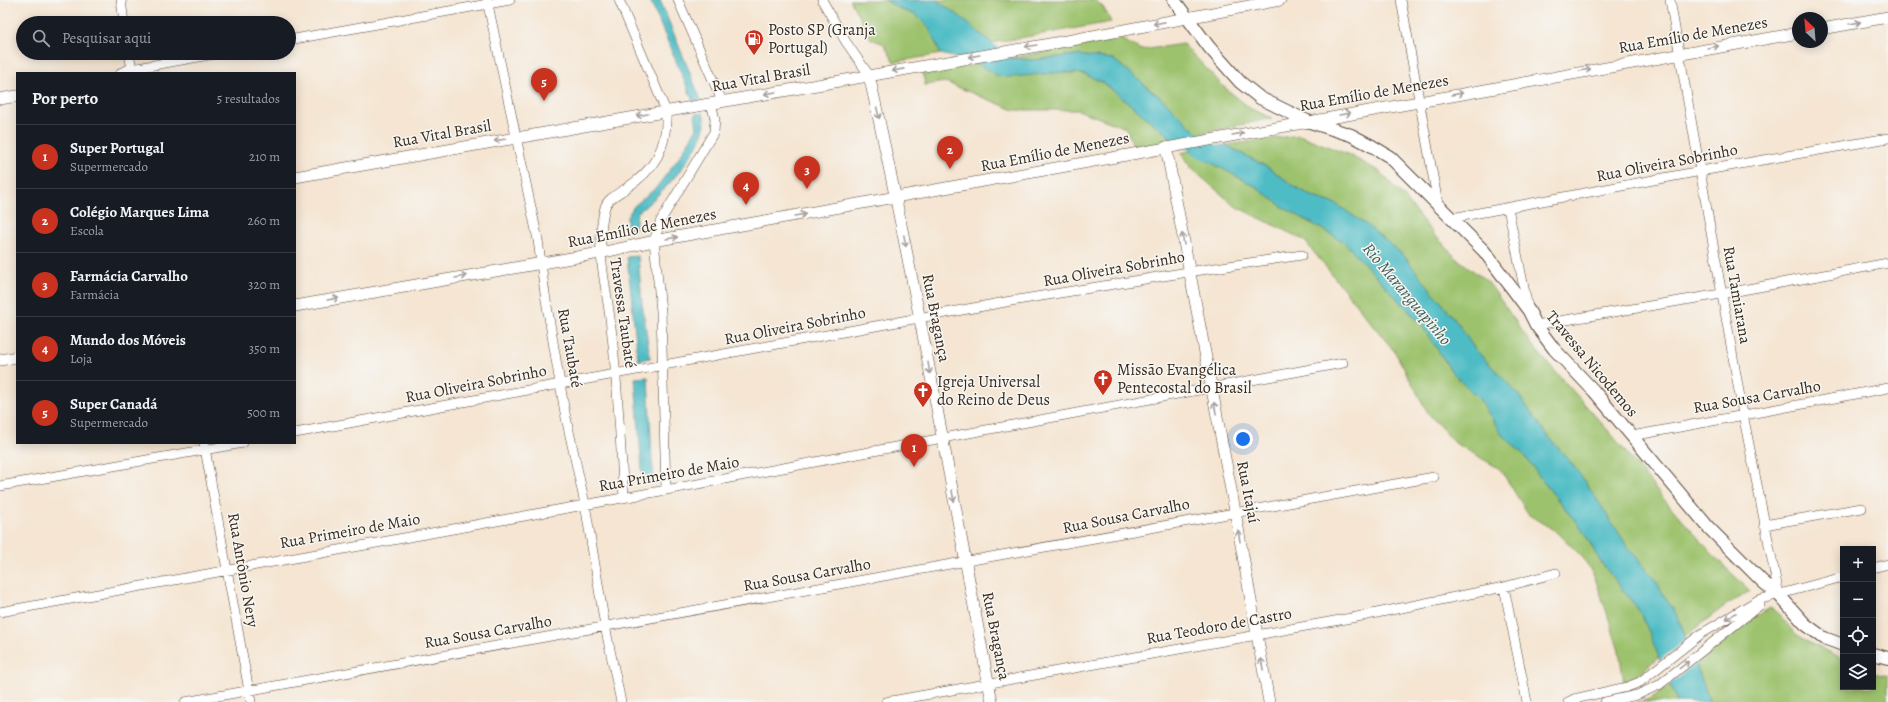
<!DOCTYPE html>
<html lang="pt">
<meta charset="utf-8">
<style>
body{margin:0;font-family:Alegreya,serif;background:#242831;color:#f1f3f6}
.controls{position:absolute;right:12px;bottom:12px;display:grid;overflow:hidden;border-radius:0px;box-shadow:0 2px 10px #0003}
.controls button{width:36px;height:36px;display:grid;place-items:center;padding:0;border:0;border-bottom:1px solid #363941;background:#171b24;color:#f1f3f6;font:20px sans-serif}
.compass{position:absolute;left:1792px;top:12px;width:36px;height:36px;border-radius:50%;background:#171b24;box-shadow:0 2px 10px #0003;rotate:334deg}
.you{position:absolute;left:1243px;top:439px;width:14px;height:14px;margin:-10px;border:3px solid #fff;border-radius:50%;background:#1a73e8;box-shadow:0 0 0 6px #1a73e833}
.badge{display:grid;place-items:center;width:26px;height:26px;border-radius:50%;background:#c8321e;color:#fff;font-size:13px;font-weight:700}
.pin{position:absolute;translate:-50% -33px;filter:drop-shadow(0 1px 2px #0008)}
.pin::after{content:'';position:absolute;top:21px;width:14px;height:12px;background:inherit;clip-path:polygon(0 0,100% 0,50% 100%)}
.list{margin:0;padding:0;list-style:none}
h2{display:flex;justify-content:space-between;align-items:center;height:52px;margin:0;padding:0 16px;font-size:17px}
h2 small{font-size:13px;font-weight:400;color:#9ea1a6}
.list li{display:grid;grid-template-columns:26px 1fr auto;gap:12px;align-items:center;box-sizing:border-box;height:64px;padding:0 16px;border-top:1px solid #363941}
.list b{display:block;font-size:15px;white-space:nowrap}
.list p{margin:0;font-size:13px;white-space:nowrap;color:#9ea1a6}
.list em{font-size:13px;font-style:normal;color:#9ea1a6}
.icon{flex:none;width:22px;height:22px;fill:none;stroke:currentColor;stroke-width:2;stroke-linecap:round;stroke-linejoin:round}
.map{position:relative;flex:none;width:1888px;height:702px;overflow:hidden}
.search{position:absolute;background:#171b24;box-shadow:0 2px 10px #0003;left:16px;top:16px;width:280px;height:44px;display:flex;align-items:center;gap:10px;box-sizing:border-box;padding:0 14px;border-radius:22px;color:#9ea1a6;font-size:15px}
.panel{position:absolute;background:#171b24;box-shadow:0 2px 10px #0003;left:16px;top:72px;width:280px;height:372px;border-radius:0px}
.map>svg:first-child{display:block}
.green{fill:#9dc26d;stroke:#6c7646}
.water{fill:#4dbcc5;stroke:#447372}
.pier{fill:#f5e5d2}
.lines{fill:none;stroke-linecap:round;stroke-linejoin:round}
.river{stroke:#4dbcc5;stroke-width:19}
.minor-casing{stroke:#574639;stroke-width:10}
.tertiary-casing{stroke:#574639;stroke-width:12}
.secondary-casing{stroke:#574639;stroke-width:14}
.minor{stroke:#fff;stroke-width:9}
.tertiary{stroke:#fff;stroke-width:11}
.secondary{stroke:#fff;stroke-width:12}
.oneway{stroke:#a79f9a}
.labels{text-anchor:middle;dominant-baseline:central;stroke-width:3;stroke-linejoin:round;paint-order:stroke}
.poi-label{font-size:16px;fill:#3b2a1e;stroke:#f6f6f2;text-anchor:start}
.street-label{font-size:16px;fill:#3b2a1e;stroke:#f6f6f2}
.water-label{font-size:17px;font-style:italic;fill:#415d58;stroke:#f6f6f2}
</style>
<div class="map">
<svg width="1888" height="702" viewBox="0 0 1888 702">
<rect width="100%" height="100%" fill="#f6f6f2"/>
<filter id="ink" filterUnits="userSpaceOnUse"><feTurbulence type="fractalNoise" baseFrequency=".025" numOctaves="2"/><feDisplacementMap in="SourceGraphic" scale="8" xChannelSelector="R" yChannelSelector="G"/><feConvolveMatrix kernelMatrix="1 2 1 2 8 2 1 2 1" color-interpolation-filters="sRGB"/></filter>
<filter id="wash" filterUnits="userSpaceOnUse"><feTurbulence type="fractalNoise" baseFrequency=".012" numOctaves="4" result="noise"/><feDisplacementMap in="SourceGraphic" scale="16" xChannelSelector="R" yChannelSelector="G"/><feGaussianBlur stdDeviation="0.9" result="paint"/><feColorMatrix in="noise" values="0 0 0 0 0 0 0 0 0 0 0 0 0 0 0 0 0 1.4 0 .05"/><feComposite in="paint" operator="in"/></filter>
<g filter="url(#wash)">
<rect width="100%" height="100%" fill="#f5e5d2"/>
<!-- green -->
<path class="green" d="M850 0H885L902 10 916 15 929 28 941 54 894 62 884 44 871 39Z
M936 0H1094L1103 7 1111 22 991 43Z
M1121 39 1141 50 1183 44 1224 87 1251 109 1272 118 1198 134 1168 104 1113 59 1075 55 1034 60 1010 58Z
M979 64 998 76 1064 72 1084 74 1104 83 1175 141 1134 147 1126 128 1078 110H1014L945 82 925 85 923 72Z
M1299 135 1347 154 1379 171 1405 198 1426 225 1455 257 1488 282 1532 345 1613 436 1662 497 1715 557 1750 591 1726 605 1685 636 1678 617 1666 599 1656 581 1628 547 1576 470 1495 370 1474 348 1457 322 1403 255 1336 204 1316 198 1297 188 1269 168 1226 145Z
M1189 151 1253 185 1283 207 1343 241 1358 256 1421 324 1452 372 1480 400 1501 433 1525 456 1541 479 1582 529 1600 561 1641 613 1659 656 1636 677 1624 683 1619 651 1607 613 1595 578 1584 559 1557 532 1529 515 1500 469 1455 443 1428 413 1395 352 1304 240 1235 206 1191 168 1181 153Z
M1770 608C1781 613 1787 626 1796 634 1811 644 1827 651 1843 659V687H1873V673L1888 676V702H1710L1696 664 1749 621Z
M1670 685 1677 702H1637C1649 701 1661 693 1670 685Z"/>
<!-- water -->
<path class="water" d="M650 0H660L701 100 693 101Z
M885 0H936L958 15 1010 58 1034 60 1075 55 1113 59 1168 104 1198 134 1175 141 1104 83 1084 74 1064 72 1012 77 998 76 979 64 941 54 929 28 916 15 902 10Z
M703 113C704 117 706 124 704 128 694 160 663 193 637 213L635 229H627V217L634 206 656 188 678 159 697 128 695 114Z
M1226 145 1269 168 1297 188 1316 198 1336 204 1367 225 1403 255 1457 322 1474 348 1517 393 1545 432 1576 469 1596 498 1628 547 1656 581 1666 599 1678 617 1710 702H1677L1641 613 1600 561 1582 529 1541 479 1525 456 1501 433 1480 400 1452 372 1421 324 1343 241 1283 207 1253 185 1189 151Z
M638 256 642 303 650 358 638 360 627 257Z
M648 377 652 460 654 477 653 481 643 483 635 378Z"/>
<!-- pier -->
<path class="pier" d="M1688 638 1697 662 1668 685 1659 661Z"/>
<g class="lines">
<!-- river -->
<path class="river" d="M1168 121 1201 148 1227 159"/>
</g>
</g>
<g filter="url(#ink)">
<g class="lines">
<!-- minor casing -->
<g class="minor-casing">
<path id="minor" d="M121 0 124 23
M487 0 538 240 545 294 565 413 585 504 605 626 621 702
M619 0 666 111C668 147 655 170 625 189 618 194 608 198 605 207 594 250 607 285 611 327 618 384 620 441 624 497
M678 0 722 101
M822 0 846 42 869 75
M1401 0 1438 204
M1670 0 1743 414 1779 595
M289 40 510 0
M129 53 132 69 220 53
M1508 208 1528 308
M1452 218 1701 171 1888 138
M1536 325 1721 294 1888 263
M295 433 1011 301 1188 272 1302 255
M1632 436 1888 388
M204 443 251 702
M0 486 243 443
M666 490 661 311 654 241 661 220 714 132 715 119 711 103
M1764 525 1862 508
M1873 568 1888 564
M1504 587 1527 702
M0 612 666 490 1343 363
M185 702 1434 477
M886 702 1362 616 1504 587 1556 573
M1568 702 1574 699 1627 687 1640 682 1701 634 1758 600 1843 577
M1605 702 1637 695 1659 685 1760 605"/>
</g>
<!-- tertiary casing -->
<g class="tertiary-casing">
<path id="tertiary" d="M1822 29 1888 17
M122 73 132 69 133 73
M869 75C916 283 952 493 992 702
M0 99 17 96
M1166 147 1235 511 1269 702
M295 177 1072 40 1280 0
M295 306 600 253 654 241 1798 33
M0 360 17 357"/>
</g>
<!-- secondary casing -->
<g class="secondary-casing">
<path id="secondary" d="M1174 0 1209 47 1240 82 1260 98 1307 121 1351 135 1372 146 1390 157 1484 251 1529 311 1536 325 1554 349 1594 391 1709 528 1763 582 1779 595 1805 624 1824 638 1843 645
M1873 654 1888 658"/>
</g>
<!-- minor -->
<use href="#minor" class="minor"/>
<!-- tertiary -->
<use href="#tertiary" class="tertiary"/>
<!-- secondary -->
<use href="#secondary" class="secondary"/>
</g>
<!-- one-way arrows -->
<defs><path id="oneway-shaft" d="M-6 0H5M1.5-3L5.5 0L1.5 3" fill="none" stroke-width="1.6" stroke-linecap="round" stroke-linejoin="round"/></defs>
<g class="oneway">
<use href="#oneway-shaft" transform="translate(1159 23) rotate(169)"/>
<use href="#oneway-shaft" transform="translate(1855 23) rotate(-10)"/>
<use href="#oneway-shaft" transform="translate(1031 46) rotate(171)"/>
<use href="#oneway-shaft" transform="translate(1713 47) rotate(-10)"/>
<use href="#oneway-shaft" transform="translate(974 56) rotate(170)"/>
<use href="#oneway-shaft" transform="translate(898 70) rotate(169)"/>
<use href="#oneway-shaft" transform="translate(1585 70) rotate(-10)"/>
<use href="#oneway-shaft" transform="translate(770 93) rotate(170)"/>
<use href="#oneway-shaft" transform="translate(1457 94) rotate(-10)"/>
<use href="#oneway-shaft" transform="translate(878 113) rotate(77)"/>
<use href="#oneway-shaft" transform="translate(1345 114) rotate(-10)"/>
<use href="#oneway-shaft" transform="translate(642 115) rotate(170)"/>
<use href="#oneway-shaft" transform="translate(1238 134) rotate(-10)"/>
<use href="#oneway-shaft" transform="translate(500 140) rotate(170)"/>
<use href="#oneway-shaft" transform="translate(800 215) rotate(-10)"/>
<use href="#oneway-shaft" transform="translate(672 238) rotate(-10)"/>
<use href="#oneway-shaft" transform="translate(1183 239) rotate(-100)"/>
<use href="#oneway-shaft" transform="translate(905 241) rotate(79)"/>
<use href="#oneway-shaft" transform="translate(461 277) rotate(-10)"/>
<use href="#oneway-shaft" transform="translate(333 299) rotate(-10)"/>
<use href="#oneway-shaft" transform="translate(929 368) rotate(80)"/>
<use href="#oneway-shaft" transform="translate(1215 408) rotate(-101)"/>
<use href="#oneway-shaft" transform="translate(953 496) rotate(79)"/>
<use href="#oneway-shaft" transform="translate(1239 536) rotate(-100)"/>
<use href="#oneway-shaft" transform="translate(1731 616) rotate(149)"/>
<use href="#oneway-shaft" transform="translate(1262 664) rotate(-101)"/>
<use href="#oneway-shaft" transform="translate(1684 665) rotate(-38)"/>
</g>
</g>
<!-- icons -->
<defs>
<g id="fuel-pin" transform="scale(1)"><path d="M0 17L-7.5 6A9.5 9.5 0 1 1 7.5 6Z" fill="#c8321e" stroke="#f6f6f2"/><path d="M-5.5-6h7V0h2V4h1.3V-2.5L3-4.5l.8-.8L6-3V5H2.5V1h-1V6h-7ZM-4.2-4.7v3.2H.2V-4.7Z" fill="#fff"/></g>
<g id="church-pin" transform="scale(1)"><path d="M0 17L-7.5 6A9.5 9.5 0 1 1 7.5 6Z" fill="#c8321e" stroke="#f6f6f2"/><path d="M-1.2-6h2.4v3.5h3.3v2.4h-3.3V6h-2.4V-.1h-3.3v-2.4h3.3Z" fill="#fff"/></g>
</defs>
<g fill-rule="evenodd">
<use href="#fuel-pin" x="754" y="39"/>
<use href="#church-pin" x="1103" y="379"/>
<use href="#church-pin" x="923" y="391"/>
</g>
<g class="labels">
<!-- poi labels -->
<g class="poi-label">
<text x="768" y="30">Posto SP (Granja<tspan x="768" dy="18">Portugal)</tspan></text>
<text x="1117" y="370">Missão Evangélica<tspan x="1117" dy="18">Pentecostal do Brasil</tspan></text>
<text x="937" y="382">Igreja Universal<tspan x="937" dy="18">do Reino de Deus</tspan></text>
</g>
<!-- street labels -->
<g class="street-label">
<text transform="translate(1693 35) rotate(-10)">Rua Emílio de Menezes</text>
<text transform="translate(761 78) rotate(-10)">Rua Vital Brasil</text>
<text transform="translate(1374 93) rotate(-10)">Rua Emílio de Menezes</text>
<text transform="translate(442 134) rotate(-10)">Rua Vital Brasil</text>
<text transform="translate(1055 152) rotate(-11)">Rua Emílio de Menezes</text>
<text transform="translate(1667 163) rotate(-11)">Rua Oliveira Sobrinho</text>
<text transform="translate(642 228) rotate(-11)">Rua Emílio de Menezes</text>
<text transform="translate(1114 269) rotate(-10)">Rua Oliveira Sobrinho</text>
<text transform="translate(1737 295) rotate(80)">Rua Tamiarana</text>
<text transform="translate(623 313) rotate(82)">Travessa Taubaté</text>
<text transform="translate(936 318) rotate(79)">Rua Bragança</text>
<text transform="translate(795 326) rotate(-11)">Rua Oliveira Sobrinho</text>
<text transform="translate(570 348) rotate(80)">Rua Taubaté</text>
<text transform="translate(1592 364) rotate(50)">Travessa Nicodemos</text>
<text transform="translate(476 384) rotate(-11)">Rua Oliveira Sobrinho</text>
<text transform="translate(1757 397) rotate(-10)">Rua Sousa Carvalho</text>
<text transform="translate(669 474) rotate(-10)">Rua Primeiro de Maio</text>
<text transform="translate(1248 492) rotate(79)">Rua Itajaí</text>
<text transform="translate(1126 516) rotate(-11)">Rua Sousa Carvalho</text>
<text transform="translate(350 531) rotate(-10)">Rua Primeiro de Maio</text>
<text transform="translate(243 570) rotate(80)">Rua Antônio Nery</text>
<text transform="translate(807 575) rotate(-10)">Rua Sousa Carvalho</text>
<text transform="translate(1219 626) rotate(-10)">Rua Teodoro de Castro</text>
<text transform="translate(488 632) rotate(-10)">Rua Sousa Carvalho</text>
<text transform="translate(996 636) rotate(79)">Rua Bragança</text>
</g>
<!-- water labels -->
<g class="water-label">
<text transform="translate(1407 294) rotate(50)">Rio Maranguapinho</text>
</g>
</g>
</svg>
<div class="controls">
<button>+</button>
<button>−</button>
<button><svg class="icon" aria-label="locate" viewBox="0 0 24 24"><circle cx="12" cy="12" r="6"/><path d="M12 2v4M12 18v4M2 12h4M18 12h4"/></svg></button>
<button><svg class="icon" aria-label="layers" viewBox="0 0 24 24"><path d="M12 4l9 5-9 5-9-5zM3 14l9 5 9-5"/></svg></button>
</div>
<svg class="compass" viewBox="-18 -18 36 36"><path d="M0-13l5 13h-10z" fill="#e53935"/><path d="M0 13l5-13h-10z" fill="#9ea1a6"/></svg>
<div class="you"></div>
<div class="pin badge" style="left:914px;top:467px">1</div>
<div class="pin badge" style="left:950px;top:169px">2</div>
<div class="pin badge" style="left:807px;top:189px">3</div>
<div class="pin badge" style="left:746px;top:205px">4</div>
<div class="pin badge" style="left:544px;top:101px">5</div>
<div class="search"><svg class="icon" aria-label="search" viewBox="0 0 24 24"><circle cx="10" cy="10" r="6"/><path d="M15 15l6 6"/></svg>Pesquisar aqui</div>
<section class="panel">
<h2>Por perto<small>5 resultados</small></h2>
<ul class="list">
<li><span class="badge">1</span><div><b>Super Portugal</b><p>Supermercado</p></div><em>210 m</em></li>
<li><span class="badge">2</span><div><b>Colégio Marques Lima</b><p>Escola</p></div><em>260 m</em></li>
<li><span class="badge">3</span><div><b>Farmácia Carvalho</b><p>Farmácia</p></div><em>320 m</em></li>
<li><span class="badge">4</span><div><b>Mundo dos Móveis</b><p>Loja</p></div><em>350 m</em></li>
<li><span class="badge">5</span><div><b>Super Canadá</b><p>Supermercado</p></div><em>500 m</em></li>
</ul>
</section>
</div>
